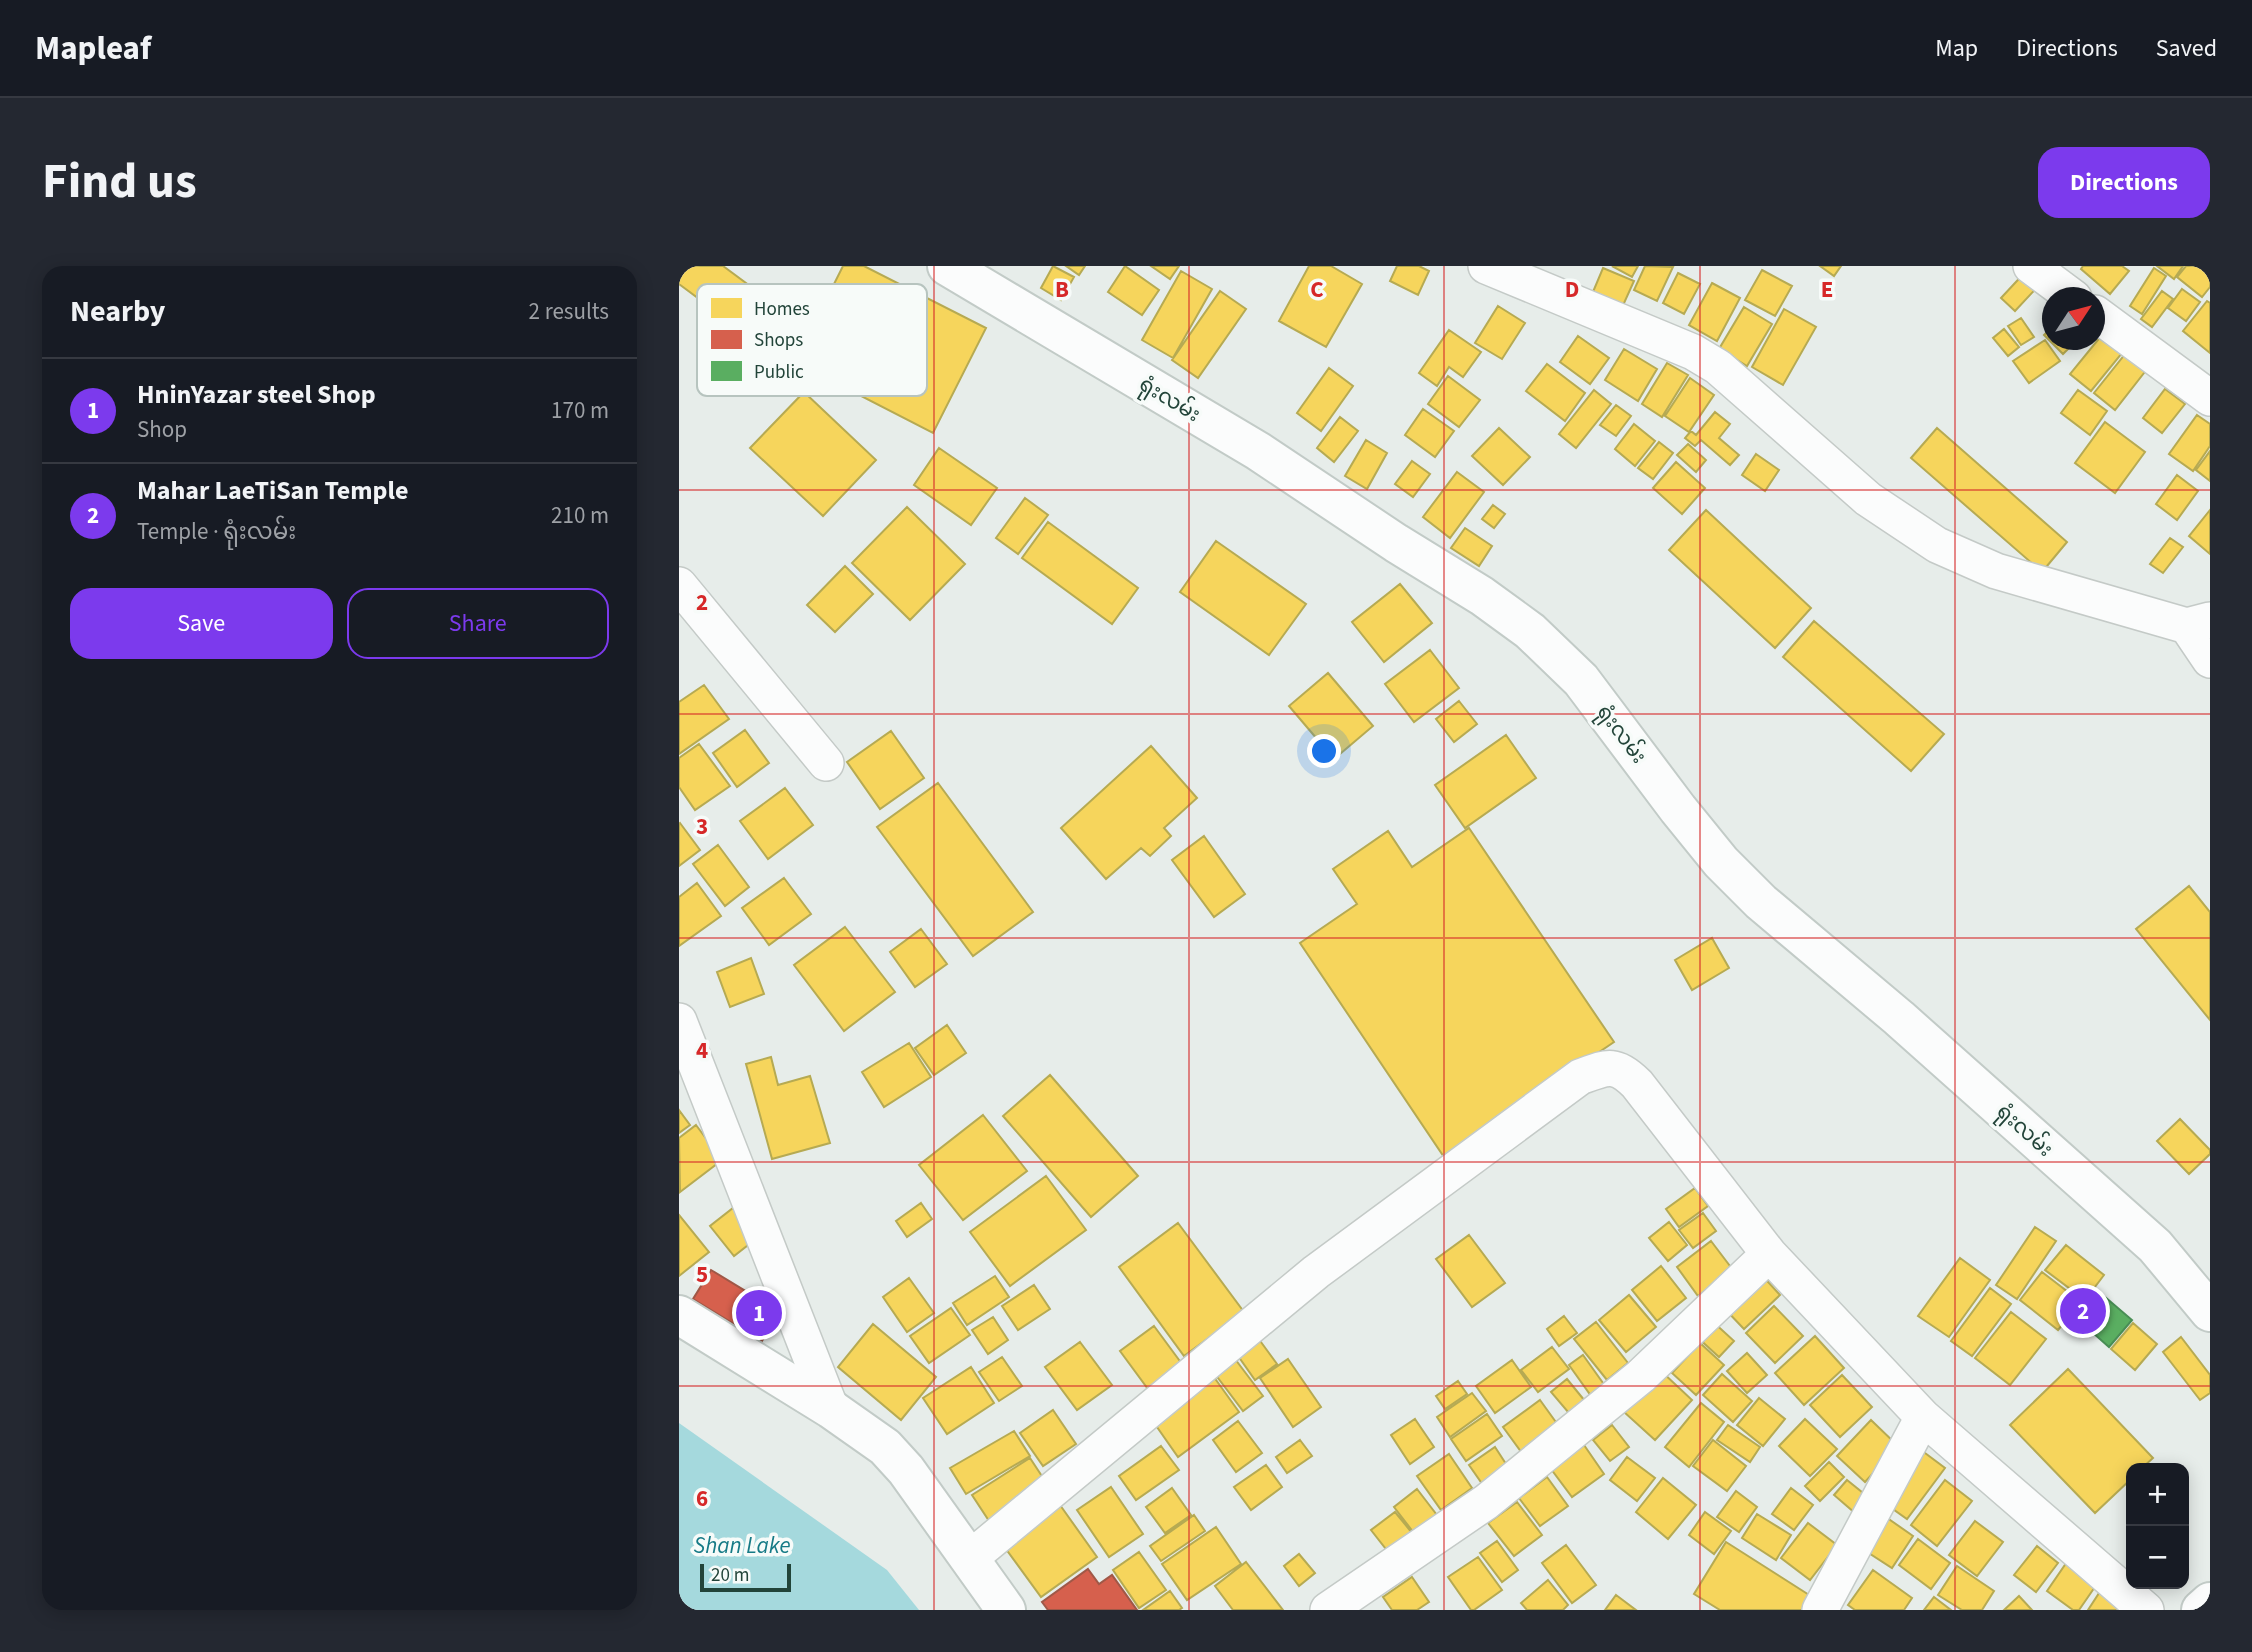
<!DOCTYPE html>
<meta charset="utf-8">
<style>
body{margin:0;font-family:"Source Sans 3","Noto Sans Myanmar",sans-serif;background:#242831;color:#f1f3f6}
.controls{position:absolute;right:21px;bottom:21px;display:grid;overflow:hidden;border-radius:14px;box-shadow:0 4px 18px #0003}
.controls button{width:63px;height:63px;display:grid;place-items:center;padding:0;border:0;border-bottom:2px solid #363941;background:#171b24;color:#f1f3f6;font:35px sans-serif}
.compass{position:absolute;left:1363px;top:21px;width:63px;height:63px;border-radius:50%;background:#171b24;box-shadow:0 4px 18px #0003;rotate:54deg}
.scale{position:absolute;left:21px;bottom:18px;width:91px;box-sizing:border-box;padding-left:7px;border:4px solid #224439;border-top:0;font-size:19px;line-height:24px;white-space:nowrap;color:#224439;-webkit-text-stroke:5px #f7fbf9;paint-order:stroke}
.you{position:absolute;left:646px;top:486px;width:24px;height:24px;margin:-18px;border:5px solid #fff;border-radius:50%;background:#1a73e8;box-shadow:0 0 0 10px #1a73e833}
.badge{display:grid;place-items:center;width:46px;height:46px;border-radius:50%;background:#7c3aed;color:#fff;font-size:23px;font-weight:700}
.pin{position:absolute;translate:-50% -50%;border:4px solid #fff;box-shadow:0 2px 7px #0006}
.list{margin:0;padding:0;list-style:none}
h2{display:flex;justify-content:space-between;align-items:center;height:91px;margin:0;padding:0 28px;font-size:30px}
h2 small{font-size:23px;font-weight:400;color:#9ea1a6}
.list li{display:grid;grid-template-columns:46px 1fr auto;gap:21px;align-items:center;box-sizing:border-box;height:105px;padding:0 28px;border-top:2px solid #363941}
.list b{display:block;font-size:26px;white-space:nowrap}
.list p{margin:0;font-size:23px;white-space:nowrap;color:#9ea1a6}
.list em{font-size:23px;font-style:normal;color:#9ea1a6}
.actions{display:flex;gap:14px;padding:21px 28px}
.actions a{flex:1;padding:16px 0;border:2px solid #7c3aed;border-radius:21px;text-align:center;font-size:24px;color:#7c3aed}
.actions .main{background:#7c3aed;color:#fff}
.map{position:relative;flex:none;width:1531px;height:1344px;overflow:hidden;border-radius:21px}
header{display:flex;align-items:center;gap:42px;box-sizing:border-box;height:98px;padding:0 35px;background:#171b24;border-bottom:2px solid #363941}
header strong{font-size:33px}
nav{display:flex;gap:38px;margin-inline-start:auto;font-size:24px}
.intro{display:flex;align-items:center;justify-content:space-between;box-sizing:border-box;height:168px;padding:0 42px}
h1{margin:0;font-size:49px}
.button{padding:18px 32px;border-radius:21px;background:#7c3aed;color:#fff;font-size:24px;font-weight:700}
main{display:flex;gap:42px;padding:0 42px}
aside{flex:1;background:#171b24;border-radius:21px;box-shadow:0 4px 18px #0003}
.map>svg:first-child{display:block}
.water{fill:#a5d9dd}
.homes{fill:#f6d55c;stroke:#b6aa52;stroke-width:2}
.shops{fill:#d6604d;stroke:#a05847;stroke-width:2}
.public{fill:#5aae61;stroke:#498e55;stroke-width:2}
.lines{fill:none;stroke-linecap:round;stroke-linejoin:round}
.street-casing{stroke:#c4cac7;stroke-width:38}
.secondary-casing{stroke:#c2cbc7;stroke-width:42}
.street{stroke:#fbfcfc;stroke-width:35}
.secondary{stroke:#fbfcfc;stroke-width:38}
.grid{fill:none;stroke:#d62828;stroke-width:2;stroke-opacity:0.55}
.labels{text-anchor:middle;dominant-baseline:central;stroke-width:7;stroke-linejoin:round;paint-order:stroke}
.street-label{font-size:21px;fill:#224439;stroke:#f7fbf9}
.water-label{font-size:23px;font-style:italic;fill:#167a86;stroke:#f7fbf9}
.key{fill:#f7fbf9;stroke:#b7c4bf;stroke-width:2}
.key-label{font-size:19px;fill:#224439}
.grid-label{font-size:23px;text-anchor:middle;font-weight:bold;fill:#d62828;stroke:#f7fbf9;stroke-width:7;stroke-linejoin:round;paint-order:stroke}
</style>
<header>
<strong>Mapleaf</strong>
<nav><a>Map</a><a>Directions</a><a>Saved</a></nav>
</header>
<div class="intro"><h1>Find us</h1><a class="button">Directions</a></div>
<main>
<aside>
<h2>Nearby<small>2 results</small></h2>
<ul class="list">
<li><span class="badge">1</span><div><b>HninYazar steel Shop</b><p>Shop</p></div><em>170 m</em></li>
<li><span class="badge">2</span><div><b>Mahar LaeTiSan Temple</b><p>Temple · ရုံးလမ်း</p></div><em>210 m</em></li>
</ul>
<div class="actions"><a class="main">Save</a><a>Share</a></div>
</aside>
<div class="map">
<svg width="1531" height="1344" viewBox="0 0 1531 1344">
<rect width="100%" height="100%" fill="#e7edea"/>
<!-- water -->
<path class="water" d="M0 1157 208 1304 240 1344H0Z"/>
<!-- homes -->
<path class="homes" d="M0 0H44L71 20 47 53 0 18Z
M164 0H185L307 62 254 167 116 96Z
M374 0 395 11 382 34 362 22Z
M387 0H406L400 9Z
M446 0 480 24 463 49 429 26Z
M472 0H500L491 13Z
M630 0H652L683 18 647 81 600 55Z
M718 0H740L750 5 739 29 711 15Z
M933 0H959L953 11Z
M966 0 994 1 978 35 955 24Z
M1141 0H1162L1155 10Z
M1404 0H1443L1450 5 1431 28 1402 3Z
M1478 0H1504L1495 13Z
M1507 0H1531V21L1523 31 1498 11Z
M924 2 955 15 941 46 911 33Z
M1350 2 1364 15 1336 45 1322 32Z
M1475 2 1487 10 1463 48 1451 40Z
M1083 4 1113 20 1096 50 1066 34Z
M502 5 533 23 494 92 463 74Z
M999 7 1021 18 1005 48 984 37Z
M1033 17 1061 32 1038 75 1010 59Z
M1503 23 1521 36 1507 55 1489 42Z
M541 25 567 43 519 112 493 94Z
M1483 25 1494 33 1473 61 1462 53Z
M1528 35 1531 37V87L1504 65Z
M819 40 846 57 823 93 796 77Z
M1065 41 1093 58 1068 100 1040 83Z
M1105 43 1137 61 1104 119 1073 101Z
M1342 52 1355 71 1342 79 1329 60Z
M1374 60V74H1398L1384 88 1365 69Z
M1325 63 1340 81 1329 90 1314 72Z
M770 64 802 86 784 111 770 101 758 120 740 107Z
M1427 64 1448 81 1412 125 1391 108Z
M899 70 930 92 911 118 881 96Z
M1366 74 1381 95 1350 117 1334 95Z
M1451 82 1472 98 1436 144 1415 127Z
M945 83 978 103 959 135 926 114Z
M988 97 1009 109 983 151 963 138Z
M868 98 906 127 886 155 847 125Z
M650 102 674 120 642 165 618 147Z
M769 110 801 134 780 161 749 138Z
M1011 112 1035 129 1010 166 986 150Z
M1486 123 1506 138 1483 167 1464 152Z
M915 124 932 138 897 182 880 168Z
M1399 124 1428 145 1411 169 1382 147Z
M125 126 197 194 144 250 71 182Z
M937 139 952 150 937 170 921 159Z
M744 143 775 165 756 191 726 169Z
M1036 146 1051 158 1040 172 1060 189 1051 199 1022 174 1016 180 1006 172 1012 165 1017 169Z
M1518 149 1531 158V180L1514 205 1490 188Z
M661 151 679 165 655 196 638 182Z
M1426 156 1466 186 1436 227 1396 197Z
M955 158 976 175 956 200 936 183Z
M820 162 851 191 824 219 793 190Z
M1258 162 1388 276 1363 306 1232 192Z
M687 174 708 187 688 223 666 210Z
M980 176 994 187 974 213 959 202Z
M1009 178 1027 194 1017 206 998 189Z
M260 182 318 222 292 259 235 219Z
M1531 185V215L1517 204Z
M1077 188 1100 204 1086 225 1063 209Z
M733 195 751 208 734 231 716 218Z
M997 196 1026 222 1003 248 974 222Z
M778 206 805 226 771 272 744 251Z
M1498 209 1519 225 1498 254 1477 238Z
M346 232 369 249 339 288 317 272Z
M814 239 826 248 815 262 803 253Z
M228 241 286 298 231 354 173 297Z
M1027 244 1132 342 1096 382 990 284Z
M1531 244V288L1510 270Z
M369 256 459 322 433 358 343 292Z
M786 262 813 280 800 300 772 282Z
M1491 272 1504 281 1484 307 1471 298Z
M537 275 627 338 590 389 501 326Z
M166 300 194 328 156 366 128 339Z
M721 318 753 357 705 396 673 356Z
M1135 355 1265 468 1232 505 1104 391Z
M751 384 780 422 735 456 706 418Z
M649 407 694 460 655 493 610 440Z
M25 419 50 453 0 488V436Z
M780 435 798 458 775 476 757 453Z
M66 464 90 497 58 521 34 487Z
M212 465 245 512 201 543 168 496Z
M827 469 857 512 786 562 756 519Z
M20 478 51 520 16 544 0 521V492Z
M472 480 518 532 485 562 492 570 471 590 462 582 427 613 382 562Z
M259 517 354 646 294 690 198 561Z
M106 522 134 559 89 593 61 555Z
M1 557 21 584 0 600V558Z
M790 562 935 776 765 891 621 677 678 638 654 603 709 565 733 601Z
M525 570 566 628 535 651 493 594Z
M39 579 70 621 46 640 14 598Z
M105 612 132 648 90 679 63 642Z
M18 617 42 650 0 680V631Z
M1510 620 1531 646V754L1457 663Z
M166 661 216 726 165 765 115 699Z
M242 663 268 698 236 721 211 686Z
M1033 672 1050 702 1013 724 996 694Z
M72 692 85 728 51 741 38 706Z
M268 759 287 787 255 809 236 782Z
M230 777 252 811 205 841 183 806Z
M92 791 99 819 131 810 151 877 93 893 67 798Z
M371 809 459 910 412 951 324 850Z
M0 844 11 859 0 867Z
M304 849 348 905 284 954 240 899Z
M1501 853 1531 884V888L1510 908 1478 875Z
M17 859 43 894 1 926 0 872Z
M367 910 407 964 331 1020 291 966Z
M1016 922 1029 940 1000 961 987 943Z
M242 937 253 953 228 971 217 955Z
M54 942 78 972 55 990 31 960Z
M1024 947 1037 965 1014 982 1000 964Z
M0 949 30 986 0 1010Z
M990 956 1008 979 989 995 970 972Z
M499 957 565 1046 505 1090 440 1001Z
M1356 961 1377 975 1338 1033 1317 1019Z
M790 969 826 1017 793 1041 757 993Z
M1032 975 1054 1004 1019 1030 998 1001Z
M1387 979 1425 1009 1406 1034 1366 1004Z
M1281 992 1311 1014 1270 1071 1239 1050Z
M982 1000 1007 1032 978 1055 953 1024Z
M1080 1006 1101 1029 1065 1063 1044 1041Z
M1363 1006 1402 1036 1379 1064 1341 1034Z
M316 1010 330 1031 288 1059 274 1037Z
M230 1012 255 1047 228 1066 204 1031Z
M355 1019 371 1043 339 1064 323 1040Z
M1311 1022 1332 1038 1293 1090 1272 1075Z
M950 1029 977 1061 947 1086 920 1054Z
M1095 1040 1124 1070 1096 1097 1067 1067Z
M272 1042 291 1069 250 1097 231 1070Z
M1332 1046 1367 1073 1331 1119 1296 1092Z
M885 1050 898 1067 880 1080 868 1063Z
M314 1051 329 1074 309 1088 293 1064Z
M1032 1054 1055 1075 1040 1091 1017 1070Z
M917 1056 949 1097 928 1114 895 1073Z
M1454 1057 1478 1078 1456 1104 1432 1083Z
M194 1058 257 1111 222 1154 159 1101Z
M475 1060 503 1098 469 1123 441 1085Z
M1136 1070 1165 1102 1125 1139 1096 1107Z
M1502 1071 1531 1109V1127L1521 1134 1484 1086Z
M579 1072 598 1098 576 1114 557 1087Z
M401 1076 433 1119 398 1144 366 1101Z
M1021 1077 1045 1099 1017 1129 993 1107Z
M873 1081 890 1103 859 1126 842 1104Z
M1068 1087 1088 1109 1068 1127 1048 1105Z
M553 1089 584 1130 564 1145 533 1104Z
M904 1089 929 1124 915 1134 890 1099Z
M323 1091 343 1120 320 1135 300 1106Z
M609 1093 642 1141 614 1161 581 1112Z
M833 1094 852 1121 816 1147 797 1120Z
M292 1101 315 1137 268 1168 244 1132Z
M1389 1103 1474 1192 1463 1202H1452V1213L1416 1247 1331 1159Z
M982 1105 1013 1134 976 1174 945 1146Z
M532 1107 560 1146 499 1191 471 1151Z
M1043 1108 1073 1135 1054 1156 1024 1129Z
M1163 1109 1193 1141 1161 1171 1131 1139Z
M888 1113 910 1140 895 1153 872 1126Z
M779 1115 788 1128 766 1143 757 1130Z
M793 1127 807 1145 771 1171 758 1151Z
M1080 1132 1106 1153 1084 1180 1058 1159Z
M861 1134 879 1159 843 1187 824 1161Z
M1022 1137 1045 1156 1010 1201 986 1181Z
M374 1144 397 1178 364 1200 341 1167Z
M808 1148 823 1170 787 1195 772 1173Z
M736 1153 755 1181 731 1198 712 1169Z
M1126 1153 1158 1183 1131 1210 1100 1180Z
M1192 1154 1219 1180 1186 1216 1158 1190Z
M559 1155 583 1187 557 1206 534 1174Z
M933 1159 950 1181 931 1195 914 1174Z
M1049 1159 1081 1181 1071 1196 1038 1174Z
M335 1165 351 1190 287 1228 271 1202Z
M621 1174 633 1190 608 1207 597 1191Z
M1034 1174 1067 1200 1048 1225 1014 1200Z
M905 1179 925 1208 893 1231 872 1203Z
M482 1180 500 1204 457 1234 440 1210Z
M816 1181 829 1201 804 1219 790 1199Z
M1242 1184 1266 1202 1228 1253 1204 1236Z
M770 1188 793 1222 762 1244 738 1210Z
M948 1191 976 1212 958 1235 931 1214Z
M351 1192 372 1224 314 1261 293 1229Z
M1150 1196 1165 1211 1141 1235 1126 1220Z
M587 1199 603 1221 572 1244 555 1221Z
M868 1211 889 1240 861 1260 840 1232Z
M984 1212 1017 1239 989 1273 957 1246Z
M1168 1214 1189 1231 1176 1247 1155 1229Z
M1266 1214 1293 1235 1258 1280 1232 1259Z
M432 1221 464 1268 430 1291 398 1244Z
M493 1222 512 1249 486 1267 467 1241Z
M1112 1222 1134 1239 1115 1264 1093 1248Z
M738 1223 761 1253 738 1271 715 1241Z
M1057 1225 1078 1241 1060 1266 1038 1251Z
M838 1236 863 1269 835 1290 809 1257Z
M381 1239 418 1291 362 1331 324 1279Z
M716 1246 738 1273 714 1292 692 1264Z
M1026 1246 1052 1265 1035 1288 1010 1269Z
M1078 1248 1112 1269 1097 1294 1063 1272Z
M515 1249 526 1265 482 1295 471 1280Z
M1204 1249 1234 1270 1213 1302 1182 1282Z
M1296 1255 1324 1276 1298 1310 1270 1289Z
M1129 1257 1158 1279 1131 1314 1102 1292Z
M537 1261 562 1298 508 1334 483 1298Z
M1239 1273 1271 1297 1252 1323 1220 1299Z
M818 1275 839 1304 823 1316 801 1287Z
M1047 1276 1138 1334 1132 1344H1041L1015 1328Z
M887 1279 917 1319 893 1337 863 1297Z
M1358 1280 1379 1297 1357 1326 1335 1309Z
M460 1286 487 1324 460 1342 434 1304Z
M620 1288 636 1307 620 1320 605 1300Z
M799 1291 823 1324 795 1344H792L769 1311Z
M1390 1293 1420 1315 1400 1344H1394L1368 1325Z
M567 1296 604 1344H554L536 1320Z
M1278 1300 1315 1325 1303 1344H1283L1259 1329Z
M1194 1304 1233 1332 1225 1344H1176L1169 1339Z
M733 1311 750 1336 738 1344H713L704 1331Z
M869 1314 889 1339 884 1344H848L842 1337Z
M1424 1321 1444 1344H1409Z
M491 1325 503 1342 500 1344H464Z
M937 1329 957 1344H926Z
M1340 1330 1353 1344H1325Z
M1255 1331 1272 1344H1245Z"/>
<!-- shops -->
<path class="shops" d="M32 1004 101 1046 83 1075 14 1033Z
M409 1303 420 1318 433 1309 458 1344H369L363 1336Z"/>
<!-- public -->
<path class="public" d="M1419 1025 1453 1054 1430 1081 1396 1051Z"/>
<g class="lines">
<!-- street casing -->
<g class="street-casing">
<path id="street" d="M807 0 1014 86 1039 101 1189 233 1258 279 1317 305 1508 360 1531 354
M1352 0 1395 32
M1416 47 1531 132
M0 319 147 497
M1508 360 1531 394
M0 755 152 1143
M290 1293 637 1006 901 811C928 801 936 796 958 818L1090 988 1244 1151 1467 1344
M649 1344 807 1236 962 1110 1090 988
M1141 1344 1244 1151"/>
</g>
<!-- secondary casing -->
<g class="secondary-casing">
<path id="secondary" d="M268 0 579 185 717 277 803 330 851 365 902 414 999 543 1042 596 1082 636 1220 752 1476 980 1531 1046
M0 1049 152 1143 206 1181 227 1204 327 1344
M1522 1344 1531 1336"/>
</g>
<!-- street -->
<use href="#street" class="street"/>
<!-- secondary -->
<use href="#secondary" class="secondary"/>
</g>
<!-- grid -->
<path class="grid" d="M255 0V1344M510 0V1344M765 0V1344M1021 0V1344M1276 0V1344M0 224H1531M0 448H1531M0 672H1531M0 896H1531M0 1120H1531"/>
<g class="labels">
<!-- street labels -->
<g class="street-label">
<text transform="translate(491 133) rotate(31)">ရုံးလမ်း</text>
<text transform="translate(943 468) rotate(53)">ရုံးလမ်း</text>
<text transform="translate(1346 864) rotate(42)">ရုံးလမ်း</text>
</g>
<!-- water labels -->
<g class="water-label">
<text x="63" y="1279">Shan Lake</text>
</g>
</g>
<!-- legend -->
<rect x="18" y="18" width="230" height="112" rx="10" class="key"/>
<rect x="32" y="32" width="31" height="20" fill="#f6d55c"/>
<rect x="32" y="64" width="31" height="19" fill="#d6604d"/>
<rect x="32" y="95" width="31" height="20" fill="#5aae61"/>
<g class="key-label">
<text x="75" y="49">Homes</text>
<text x="75" y="80">Shops</text>
<text x="75" y="112">Public</text>
</g>
<g class="grid-label">
<text x="383" y="31">B</text>
<text x="638" y="31">C</text>
<text x="893" y="31">D</text>
<text x="1148" y="31">E</text>
<text x="23" y="344">2</text>
<text x="23" y="568">3</text>
<text x="23" y="792">4</text>
<text x="23" y="1016">5</text>
<text x="23" y="1240">6</text>
</g>
</svg>
<div class="controls">
<button>+</button>
<button>−</button>
</div>
<svg class="compass" viewBox="-18 -18 36 36"><path d="M0-13l5 13h-10z" fill="#e53935"/><path d="M0 13l5-13h-10z" fill="#9ea1a6"/></svg>
<div class="scale">20 m</div>
<div class="you"></div>
<div class="pin badge" style="left:80px;top:1047px">1</div>
<div class="pin badge" style="left:1404px;top:1045px">2</div>
</div>
</main>
